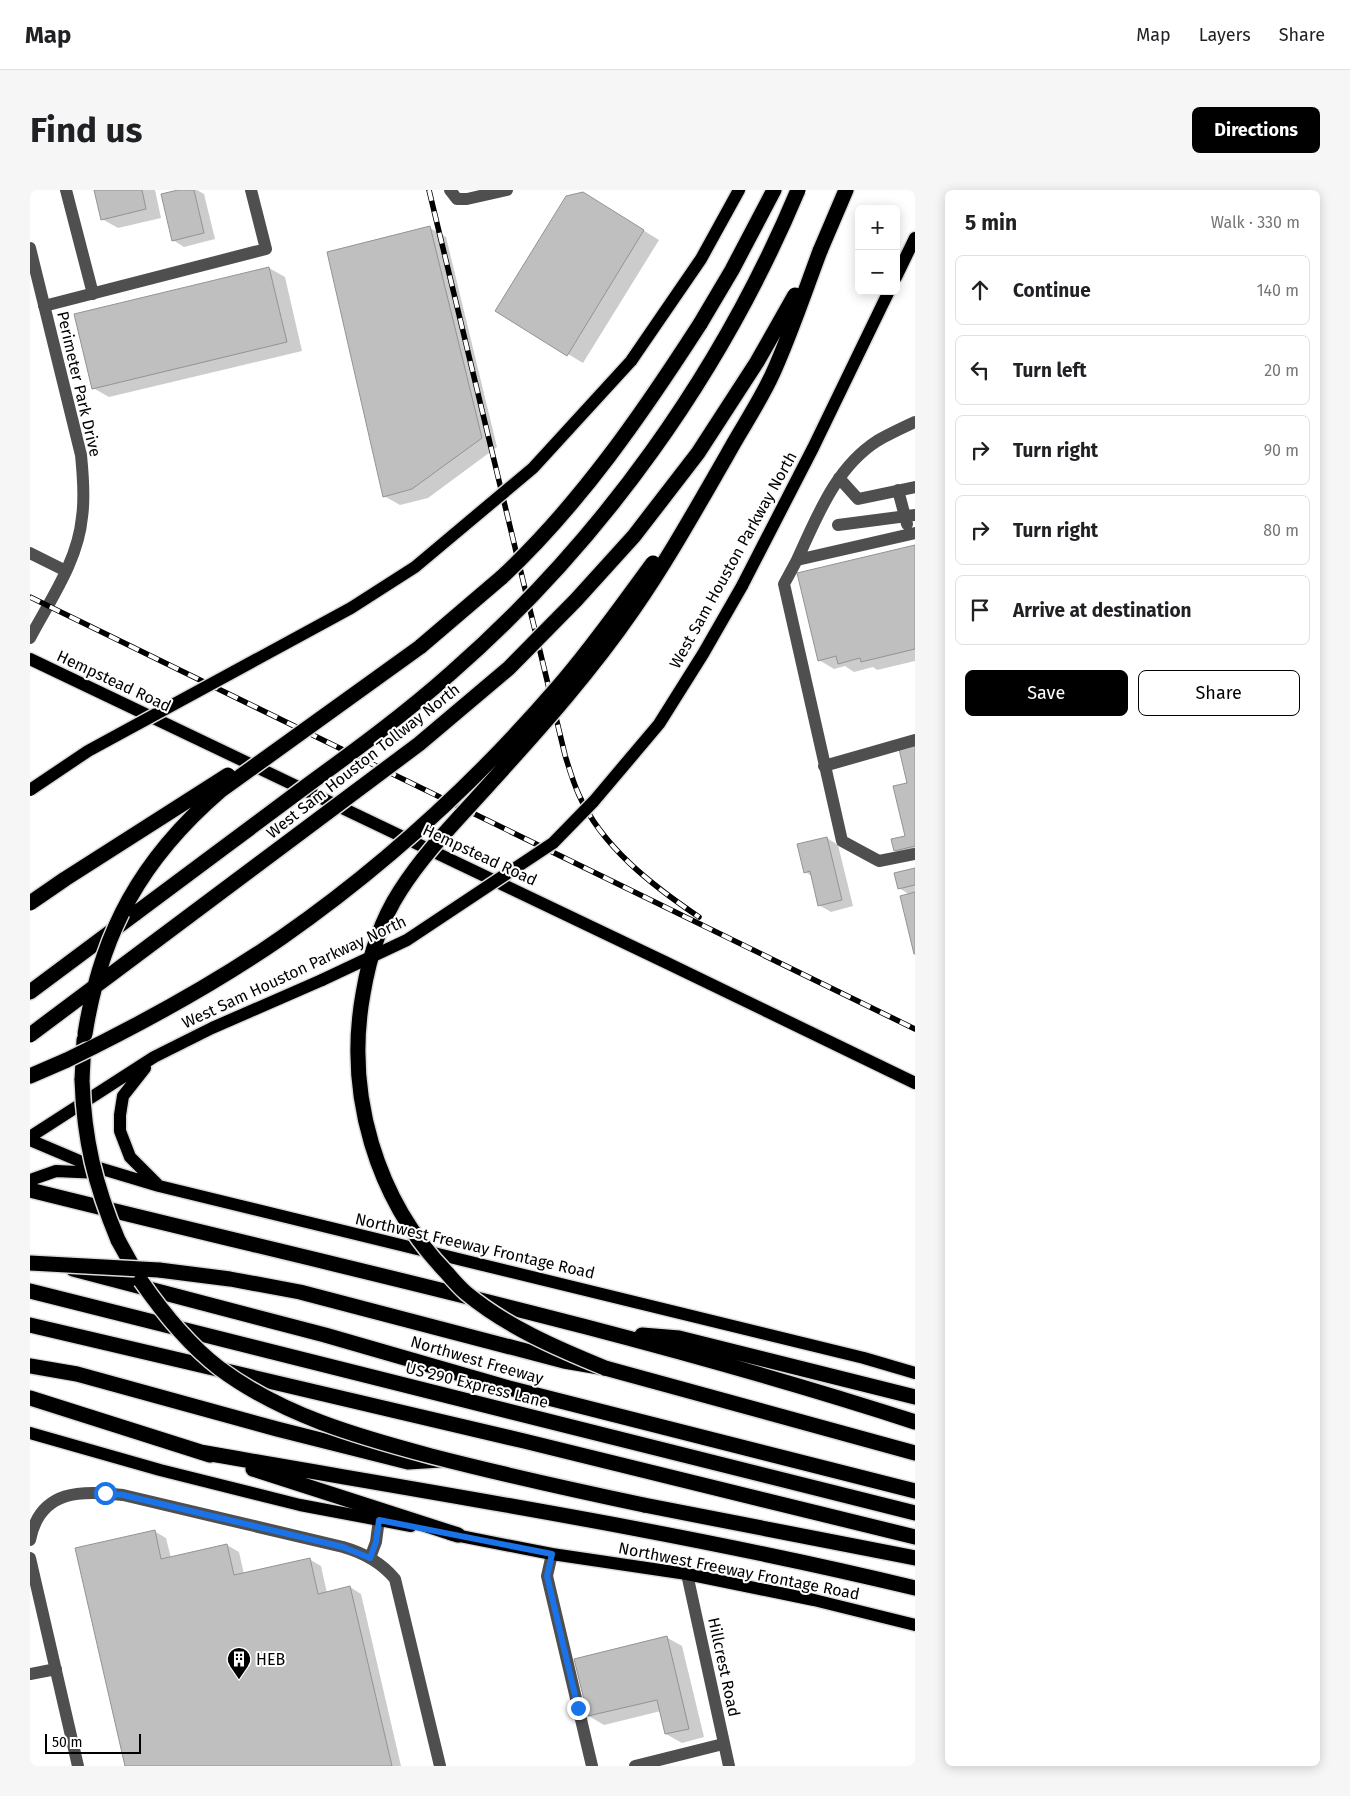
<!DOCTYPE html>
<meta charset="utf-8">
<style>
body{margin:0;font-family:"Fira Sans",sans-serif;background:#f6f6f6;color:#202124}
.controls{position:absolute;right:15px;top:15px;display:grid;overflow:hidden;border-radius:8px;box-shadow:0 2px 12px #0003}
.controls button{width:45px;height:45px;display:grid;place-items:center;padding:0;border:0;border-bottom:1px solid #e0e0e0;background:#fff;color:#202124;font:25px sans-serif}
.scale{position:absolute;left:15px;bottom:12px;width:96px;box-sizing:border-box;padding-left:5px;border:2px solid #000;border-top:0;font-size:14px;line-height:18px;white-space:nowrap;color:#000;-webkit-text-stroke:4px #fff;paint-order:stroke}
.stop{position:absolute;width:15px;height:15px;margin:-11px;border:4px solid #1a73e8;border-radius:50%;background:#fff}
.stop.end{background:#1a73e8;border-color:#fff;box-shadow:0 1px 5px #0008}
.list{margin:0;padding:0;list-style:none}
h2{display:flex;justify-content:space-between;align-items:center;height:65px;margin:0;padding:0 20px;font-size:21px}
h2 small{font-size:16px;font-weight:400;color:#757577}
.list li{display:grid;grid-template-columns:32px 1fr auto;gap:15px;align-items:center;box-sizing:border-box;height:70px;margin:0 10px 10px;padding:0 10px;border:1px solid #e0e0e0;border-radius:8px}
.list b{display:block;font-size:19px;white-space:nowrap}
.list em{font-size:16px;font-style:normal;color:#757577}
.actions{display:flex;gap:10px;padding:15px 20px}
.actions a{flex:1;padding:11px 0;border:1px solid #000;border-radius:8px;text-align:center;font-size:18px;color:#000}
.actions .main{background:#000;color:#fff}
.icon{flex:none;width:28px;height:28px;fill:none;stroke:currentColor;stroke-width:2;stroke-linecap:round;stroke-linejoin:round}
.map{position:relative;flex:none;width:885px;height:1576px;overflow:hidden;border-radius:8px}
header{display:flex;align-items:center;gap:30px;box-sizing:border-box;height:70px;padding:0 25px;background:#fff;border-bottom:1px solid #e0e0e0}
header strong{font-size:24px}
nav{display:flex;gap:28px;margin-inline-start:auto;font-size:18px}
.intro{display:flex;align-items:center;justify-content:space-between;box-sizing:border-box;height:120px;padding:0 30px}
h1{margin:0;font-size:35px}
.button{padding:12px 22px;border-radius:8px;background:#000;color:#fff;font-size:18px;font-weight:700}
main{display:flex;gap:30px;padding:0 30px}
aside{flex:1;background:#fff;border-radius:8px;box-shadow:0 2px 12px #0003}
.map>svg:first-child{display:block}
.shadow{fill:#0003}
.building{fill:#bfbfbf;stroke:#939393}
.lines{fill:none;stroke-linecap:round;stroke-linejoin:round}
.major-casing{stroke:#dbdbdb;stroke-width:15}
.highway-casing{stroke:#dbdbdb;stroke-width:18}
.minor{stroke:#4f4f4f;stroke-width:12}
.major{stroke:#000;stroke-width:12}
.highway{stroke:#000;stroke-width:15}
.rail-casing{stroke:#000;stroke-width:5.5}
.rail{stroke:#fff;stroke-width:4;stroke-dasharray:11;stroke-linecap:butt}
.major-bridge-casing{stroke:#dbdbdb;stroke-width:15;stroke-linecap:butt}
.highway-bridge-casing{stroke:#dbdbdb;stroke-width:18;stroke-linecap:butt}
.major-bridge{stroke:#000;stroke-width:12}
.highway-bridge{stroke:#000;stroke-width:15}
.route{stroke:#1a73e8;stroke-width:6}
.labels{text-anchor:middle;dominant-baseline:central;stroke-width:4;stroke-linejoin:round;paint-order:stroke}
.street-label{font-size:16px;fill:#000;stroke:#fff}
.poi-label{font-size:16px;fill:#000;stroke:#fff;text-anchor:start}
</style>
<header>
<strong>Map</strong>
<nav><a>Map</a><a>Layers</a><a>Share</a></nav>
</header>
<div class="intro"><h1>Find us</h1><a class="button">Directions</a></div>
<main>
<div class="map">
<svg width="885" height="1576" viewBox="0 0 885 1576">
<rect width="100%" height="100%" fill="#fff"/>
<!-- shadow -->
<path class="shadow" d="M65 0H125L131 28 88 38 72 29Z
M153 0H167L174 4 185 49 154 57 143 50Z
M569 13 629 50 553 173 538 164Z
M400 38 416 47 467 257 398 308 370 315 354 306Z
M239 78 255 87 272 161 79 207 63 198Z
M885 357V471L847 480 843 477 824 482 815 476 804 479 789 470Z
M885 557V668L880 669 865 660 877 646 878 594Z
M797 648 808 655 823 716 801 722 789 715 782 686 775 682Z
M885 680V764L880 705 869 698Z
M124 1341 136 1348 141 1368 197 1355 209 1362 214 1384 279 1369 291 1376 297 1403 320 1397 331 1404 371 1576H97Z
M636 1447 652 1456 674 1547 652 1553 636 1544 631 1521 574 1535 559 1526Z"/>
<!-- building -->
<path class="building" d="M64 0H112L116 19 71 30Z
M148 0H164L174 43 142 51 131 4Z
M553 2 614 40 537 166 465 121 536 6Z
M400 36 452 248 382 299 353 307 297 62Z
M239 77 257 152 62 199 44 124Z
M885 355V459L831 472 830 468 808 474 806 466 788 471 767 383Z
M885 556V656L864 661 861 649 875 646 863 596 877 593 869 559Z
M797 647 812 710 788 716 780 681 774 683 767 654Z
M885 678V695L868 699 864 683Z
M885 702V764H884L870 706Z
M125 1340 131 1369 197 1354 204 1385 280 1368 288 1404 320 1396 362 1576H95L45 1358Z
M637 1446 659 1539 635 1544 627 1510 558 1526 544 1469Z"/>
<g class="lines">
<!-- major casing -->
<g class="major-casing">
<path id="major" d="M866 87 885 48
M601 171 671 69 709 0
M712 396 783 258 859 101
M0 469 637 773 885 893
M115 878 93 906 90 925V941L100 967 127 994
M0 947 124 867 182 838 292 790
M0 950 59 975 129 996 834 1168 885 1183
M0 990 26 981 70 983
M0 1243 130 1280 270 1315 381 1336
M420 1344 522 1364 657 1384 784 1410 885 1435"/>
</g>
<!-- highway casing -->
<g class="highway-casing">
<path id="highway" d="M790 61 816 0
M670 134 702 80 744 0
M390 457 472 387
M0 802 106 723
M0 886 37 870
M52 890 54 850
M0 1000C296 1074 595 1138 885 1232
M88 1050 109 1088
M43 1079 295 1145 479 1198 885 1301
M129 1080 200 1089 270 1102 534 1171 575 1178 885 1263
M0 1101 885 1323
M0 1135 494 1251 885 1347
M612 1145 649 1148 885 1207
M0 1176 47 1184 247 1239 378 1272 411 1270
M0 1208 180 1265
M170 1262C409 1304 649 1341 885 1398
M223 1279 428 1345
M614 1315 885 1368"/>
</g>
<!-- minor -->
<path class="minor" d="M36 0 63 104
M420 0 427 9H437L477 0
M0 58 51 265C53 285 55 307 52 327 48 371 20 410 0 448
M14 116 236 59 221 0
M809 288 828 309 885 297
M868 300 877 334
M808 335 885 325
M885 343 767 370 754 394 812 651 849 671 885 664
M0 363 36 381
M767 370C787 327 805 278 847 251 859 244 872 238 885 232
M794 576 885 550
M0 1350C10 1299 52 1300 93 1305L313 1357C334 1363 351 1372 365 1389L410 1576
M522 1364 517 1386 562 1576
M0 1368 48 1576
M340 1368 346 1352 349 1329
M657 1384 699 1576
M0 1484 26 1479
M605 1576 693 1554"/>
<!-- major -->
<use href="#major" class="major"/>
<!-- highway -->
<use href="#highway" class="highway"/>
<!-- rail casing -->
<g class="rail-casing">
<path id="rail" d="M399 0 535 565C539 578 543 592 549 605 572 657 623 696 669 727
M0 407 885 839"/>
</g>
<!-- rail -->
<use href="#rail" class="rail"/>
<!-- major-bridge casing -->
<g class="major-bridge-casing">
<path id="major-bridge" d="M0 600 58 561 321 418 385 377 503 278 601 171
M292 790 377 750 523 653 564 611 629 534 673 464 712 396"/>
</g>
<!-- highway-bridge casing -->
<g class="highway-bridge-casing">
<path id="highway-bridge" d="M472 387C550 314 612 224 670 134
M0 713 35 689 198 585
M106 723C164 680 221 637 279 594 327 559 376 523 421 483 571 352 691 184 768 0
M55 844C71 742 111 669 190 601L390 457
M0 845 389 554 479 478 546 410 604 346 668 263 727 172 765 105
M37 870C111 834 183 795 251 748 353 677 446 592 528 497 562 458 592 415 623 373
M52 890C54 950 65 995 88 1050
M0 1073 129 1080
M111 1091C133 1123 158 1154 189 1178 252 1225 326 1246 401 1266 471 1284 543 1300 614 1315
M575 1178C526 1158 477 1137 436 1103 429 1097 423 1090 417 1083 346 1010 315 904 333 804 339 768 350 732 370 701 396 660 431 626 463 590 512 536 561 481 603 420 637 371 666 319 696 267 711 239 730 212 743 183 761 143 775 101 790 61"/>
</g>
<!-- major-bridge -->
<use href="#major-bridge" class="major-bridge"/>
<!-- highway-bridge -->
<use href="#highway-bridge" class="highway-bridge"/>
</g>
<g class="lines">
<!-- route -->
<path class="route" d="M75 1303 93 1305 313 1357 340 1368 346 1352 349 1330 522 1364 517 1386 548 1518"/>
</g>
<!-- icons -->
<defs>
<g id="building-pin" transform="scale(1.25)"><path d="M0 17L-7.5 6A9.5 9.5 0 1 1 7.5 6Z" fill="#000" stroke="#fff"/><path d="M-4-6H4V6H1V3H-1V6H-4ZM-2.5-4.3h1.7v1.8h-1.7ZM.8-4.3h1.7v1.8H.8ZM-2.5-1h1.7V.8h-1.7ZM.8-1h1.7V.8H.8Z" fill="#fff"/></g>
</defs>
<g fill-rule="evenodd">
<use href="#building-pin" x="209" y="1469"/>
</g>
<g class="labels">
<!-- street labels -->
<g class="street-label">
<text transform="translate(49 194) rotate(77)">Perimeter Park Drive</text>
<text transform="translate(703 370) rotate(-61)">West Sam Houston Parkway North</text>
<text transform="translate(84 491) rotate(25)">Hempstead Road</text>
<text transform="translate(333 571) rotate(-38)">West Sam Houston Tollway North</text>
<text transform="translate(450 665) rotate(25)">Hempstead Road</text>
<text transform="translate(264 782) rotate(-25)">West Sam Houston Parkway North</text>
<text transform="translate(445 1056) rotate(13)">Northwest Freeway Frontage Road</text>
<text transform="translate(447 1170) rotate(16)">Northwest Freeway</text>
<text transform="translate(447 1195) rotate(14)">US 290 Express Lane</text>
<text transform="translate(709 1381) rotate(11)">Northwest Freeway Frontage Road</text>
<text transform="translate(694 1477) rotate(78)">Hillcrest Road</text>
</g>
<!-- poi labels -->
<g class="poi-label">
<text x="226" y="1469">HEB</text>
</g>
</g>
</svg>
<div class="controls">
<button>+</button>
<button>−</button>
</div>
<div class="scale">50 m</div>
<div class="stop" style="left:75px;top:1303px"></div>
<div class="stop end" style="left:548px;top:1518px"></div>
</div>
<aside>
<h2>5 min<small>Walk · 330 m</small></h2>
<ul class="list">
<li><svg class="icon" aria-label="ahead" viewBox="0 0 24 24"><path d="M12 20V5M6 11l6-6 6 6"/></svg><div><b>Continue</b></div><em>140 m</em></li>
<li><svg class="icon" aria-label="left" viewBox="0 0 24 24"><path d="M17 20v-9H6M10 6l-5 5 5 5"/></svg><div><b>Turn left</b></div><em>20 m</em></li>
<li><svg class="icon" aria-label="right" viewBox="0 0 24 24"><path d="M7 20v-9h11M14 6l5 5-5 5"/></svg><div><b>Turn right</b></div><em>90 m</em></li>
<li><svg class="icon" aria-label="right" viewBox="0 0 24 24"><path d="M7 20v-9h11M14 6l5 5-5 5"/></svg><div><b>Turn right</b></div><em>80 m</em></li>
<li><svg class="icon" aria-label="arrive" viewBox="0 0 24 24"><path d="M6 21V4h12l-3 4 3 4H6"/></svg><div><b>Arrive at destination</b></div></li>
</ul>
<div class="actions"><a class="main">Save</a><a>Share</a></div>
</aside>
</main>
